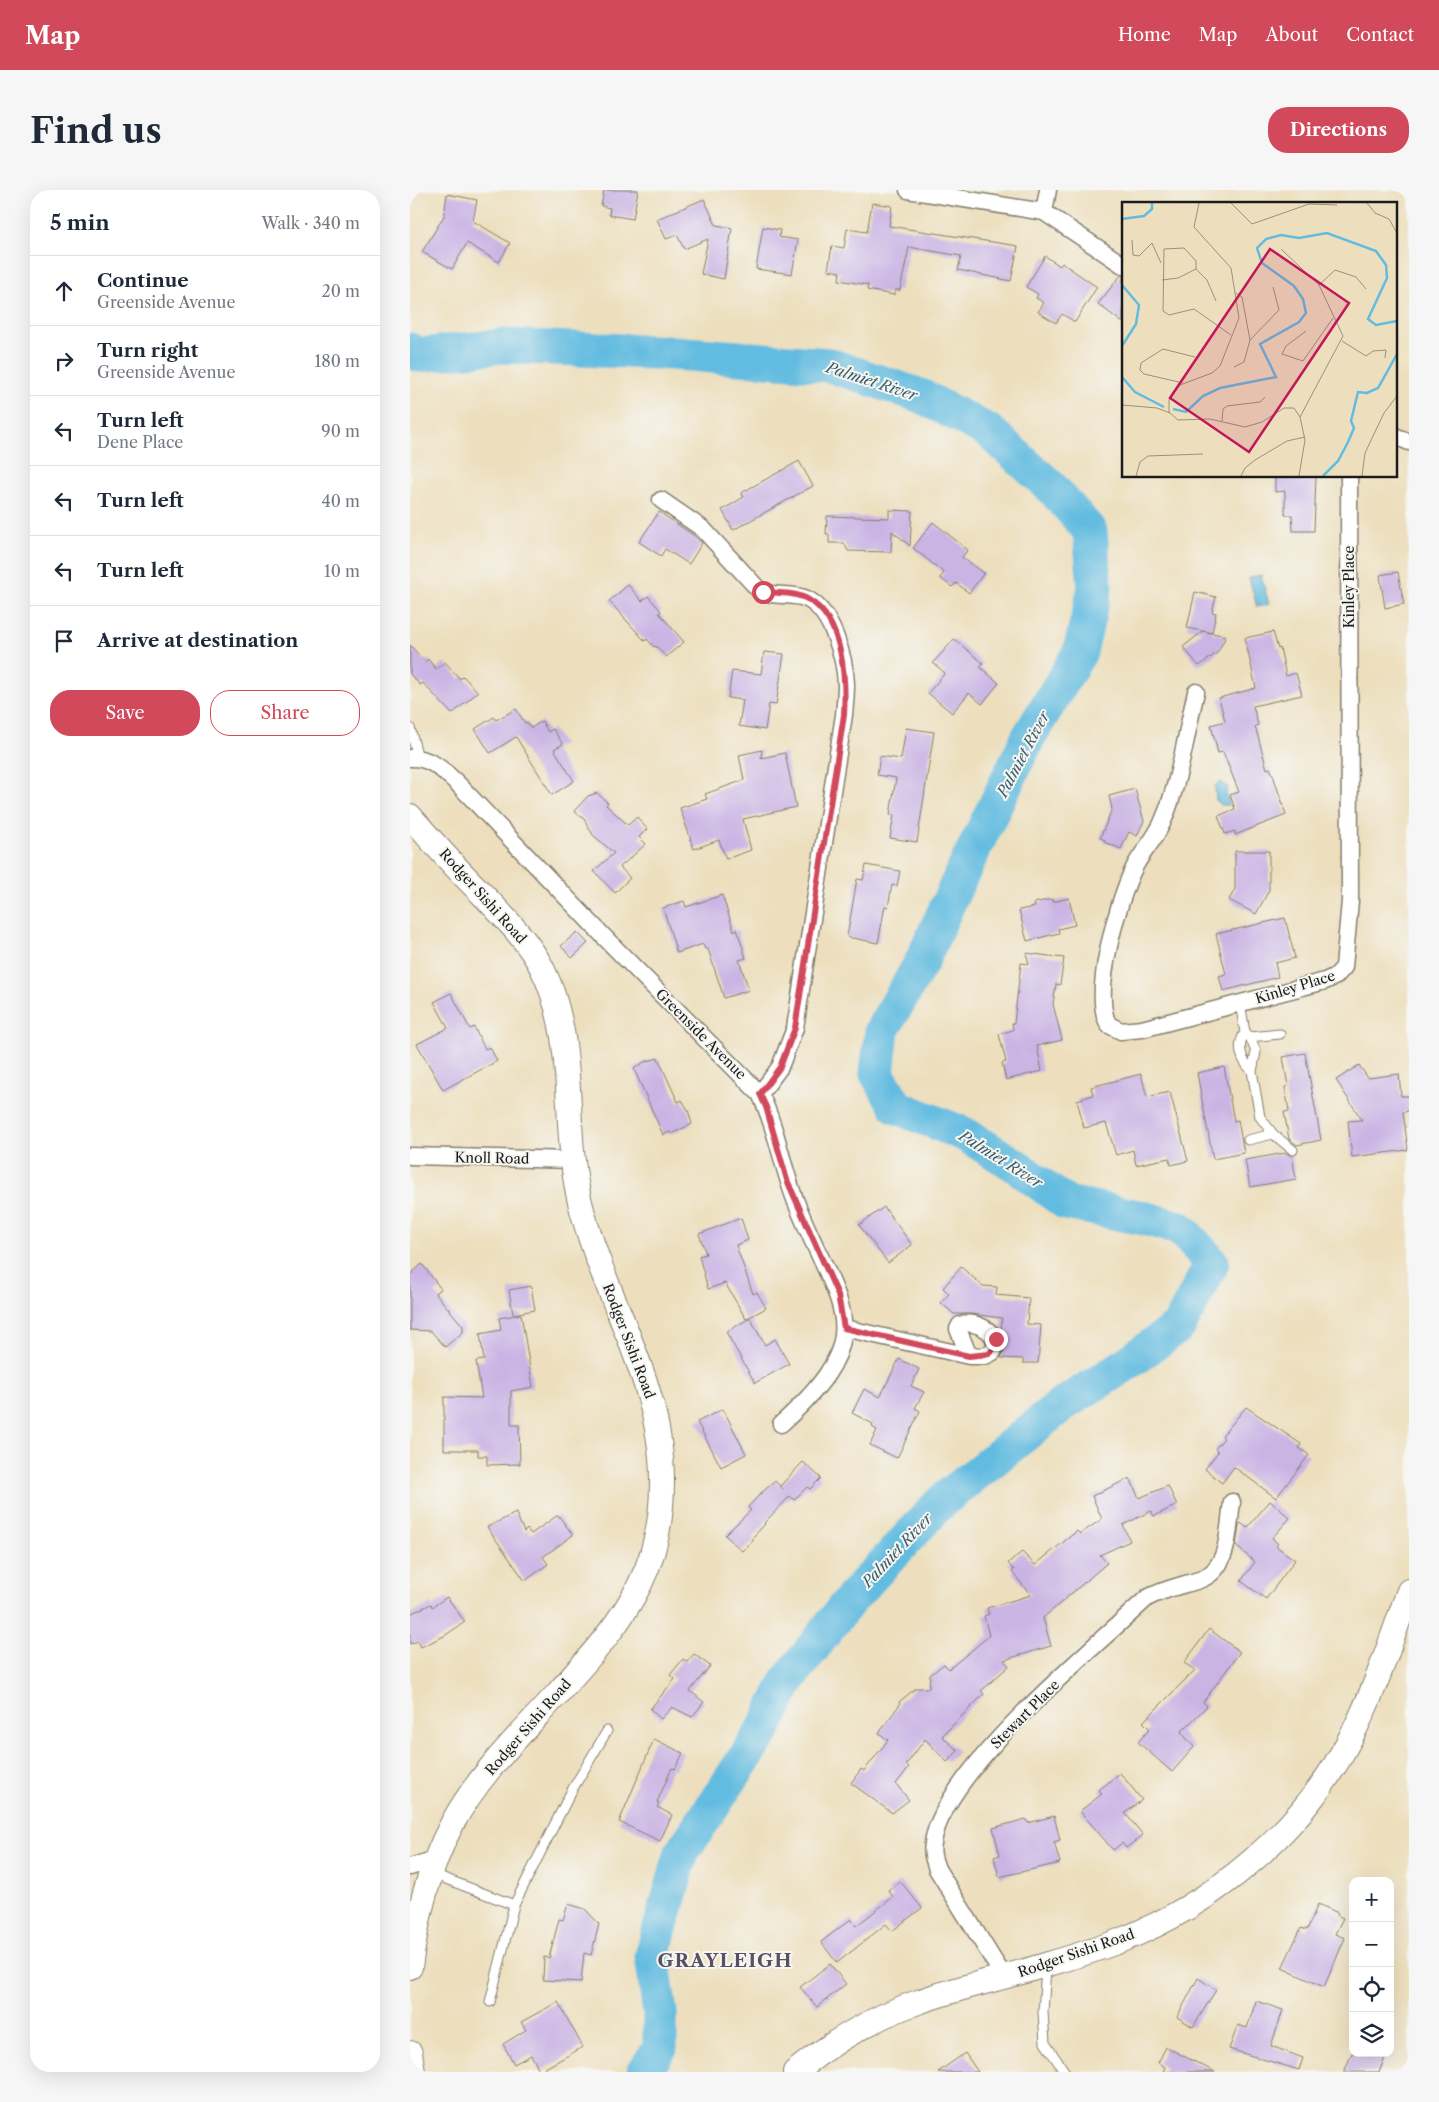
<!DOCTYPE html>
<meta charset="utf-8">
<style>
body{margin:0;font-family:"Libre Caslon Text",serif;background:#f6f6f7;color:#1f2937}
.controls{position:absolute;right:15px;bottom:15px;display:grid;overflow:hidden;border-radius:10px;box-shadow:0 5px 20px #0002}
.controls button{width:45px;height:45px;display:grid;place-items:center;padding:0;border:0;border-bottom:1px solid #e0e1e3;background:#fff;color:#1f2937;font:25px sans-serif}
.stop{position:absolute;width:15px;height:15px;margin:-11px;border:4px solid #d1495b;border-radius:50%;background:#fff}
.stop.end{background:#d1495b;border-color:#fff;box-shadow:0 1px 5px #0008}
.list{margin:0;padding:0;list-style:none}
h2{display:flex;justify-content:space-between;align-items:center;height:65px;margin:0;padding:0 20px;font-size:21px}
h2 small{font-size:16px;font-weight:400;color:#747a83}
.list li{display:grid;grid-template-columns:32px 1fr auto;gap:15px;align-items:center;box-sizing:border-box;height:70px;padding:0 20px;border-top:1px solid #e0e1e3}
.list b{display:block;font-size:19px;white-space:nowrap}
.list p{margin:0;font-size:16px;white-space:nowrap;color:#747a83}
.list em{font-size:16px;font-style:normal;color:#747a83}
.actions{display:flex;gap:10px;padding:15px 20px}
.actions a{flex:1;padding:11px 0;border:1px solid #d1495b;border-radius:20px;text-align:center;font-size:18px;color:#d1495b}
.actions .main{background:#d1495b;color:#fff}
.icon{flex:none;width:28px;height:28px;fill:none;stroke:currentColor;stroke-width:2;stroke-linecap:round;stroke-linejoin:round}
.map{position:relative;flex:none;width:999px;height:1882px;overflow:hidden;border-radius:20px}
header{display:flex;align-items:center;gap:30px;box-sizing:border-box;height:70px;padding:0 25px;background:#d1495b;color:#fff}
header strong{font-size:24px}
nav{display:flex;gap:28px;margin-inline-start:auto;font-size:18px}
.intro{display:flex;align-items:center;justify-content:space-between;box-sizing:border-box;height:120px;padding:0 30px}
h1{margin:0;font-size:35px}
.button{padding:12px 22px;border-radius:20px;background:#d1495b;color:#fff;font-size:18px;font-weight:700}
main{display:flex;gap:30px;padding:0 30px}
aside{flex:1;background:#fff;border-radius:20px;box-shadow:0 5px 20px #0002}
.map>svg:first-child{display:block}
.water{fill:#62bbe0;stroke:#3f6c7e}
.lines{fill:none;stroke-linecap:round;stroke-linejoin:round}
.river{stroke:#62bbe0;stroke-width:35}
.building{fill:#c9b4e4}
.service-casing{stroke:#847e6c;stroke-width:11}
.minor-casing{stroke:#847e6c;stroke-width:19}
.secondary-casing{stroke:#847e6c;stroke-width:26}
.service{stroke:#fff;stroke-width:9}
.minor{stroke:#fff;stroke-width:16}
.secondary{stroke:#fff;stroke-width:24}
.route{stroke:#d1495b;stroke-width:6}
.labels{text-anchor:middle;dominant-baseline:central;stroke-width:4;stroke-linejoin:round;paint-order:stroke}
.street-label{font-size:14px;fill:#1c1c1c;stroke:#f6f6f2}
.water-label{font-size:15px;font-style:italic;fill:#385c6a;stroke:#f6f6f2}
.district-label{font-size:19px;font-weight:bold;letter-spacing:1px;fill:#595162;stroke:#f6f6f2}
.inset-river{fill:none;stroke:#62bbe0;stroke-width:2.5}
.inset-road{fill:none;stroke:#99917d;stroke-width:1}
.view{fill:#c2185b;fill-opacity:0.15;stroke:#c2185b;stroke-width:2.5}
.inset-edge{fill:none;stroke:#1c1c1c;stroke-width:2.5}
</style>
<header>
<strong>Map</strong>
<nav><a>Home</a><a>Map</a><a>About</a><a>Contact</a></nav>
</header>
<div class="intro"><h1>Find us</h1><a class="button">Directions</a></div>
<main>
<aside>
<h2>5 min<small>Walk · 340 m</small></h2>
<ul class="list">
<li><svg class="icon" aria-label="ahead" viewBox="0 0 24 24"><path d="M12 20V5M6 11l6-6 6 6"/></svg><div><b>Continue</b><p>Greenside Avenue</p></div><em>20 m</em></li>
<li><svg class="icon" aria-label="right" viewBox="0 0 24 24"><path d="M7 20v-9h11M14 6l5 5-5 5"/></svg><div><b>Turn right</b><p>Greenside Avenue</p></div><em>180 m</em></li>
<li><svg class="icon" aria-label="left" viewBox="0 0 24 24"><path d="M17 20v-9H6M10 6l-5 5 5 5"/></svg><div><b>Turn left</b><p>Dene Place</p></div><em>90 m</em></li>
<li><svg class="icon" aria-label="left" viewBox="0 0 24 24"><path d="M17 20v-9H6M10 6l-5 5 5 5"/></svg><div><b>Turn left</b></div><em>40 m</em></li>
<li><svg class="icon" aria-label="left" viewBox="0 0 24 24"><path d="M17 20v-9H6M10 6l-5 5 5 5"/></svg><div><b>Turn left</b></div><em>10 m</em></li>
<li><svg class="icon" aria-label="arrive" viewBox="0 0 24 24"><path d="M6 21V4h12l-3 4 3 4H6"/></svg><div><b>Arrive at destination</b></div></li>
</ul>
<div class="actions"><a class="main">Save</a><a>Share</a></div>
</aside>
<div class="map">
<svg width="999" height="1882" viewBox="0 0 999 1882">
<rect width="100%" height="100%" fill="#f6f6f2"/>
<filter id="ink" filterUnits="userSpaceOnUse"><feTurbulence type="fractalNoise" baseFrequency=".02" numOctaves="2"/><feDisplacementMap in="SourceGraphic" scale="10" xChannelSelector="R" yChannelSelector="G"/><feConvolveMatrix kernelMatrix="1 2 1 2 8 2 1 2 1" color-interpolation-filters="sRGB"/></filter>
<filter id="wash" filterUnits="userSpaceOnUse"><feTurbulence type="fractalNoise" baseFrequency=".0096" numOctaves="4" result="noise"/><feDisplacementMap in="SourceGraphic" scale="20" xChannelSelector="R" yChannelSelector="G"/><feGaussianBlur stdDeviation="1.12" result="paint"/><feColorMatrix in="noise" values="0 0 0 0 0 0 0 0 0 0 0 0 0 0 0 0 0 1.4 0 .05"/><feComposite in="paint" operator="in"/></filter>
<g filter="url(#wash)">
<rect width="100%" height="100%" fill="#eddfbd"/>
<!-- water -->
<path class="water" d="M851 385 859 414 847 417 839 388Z
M809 592 818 597 816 604 819 612 818 615H811L806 610 805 596Z"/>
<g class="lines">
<!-- river -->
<path class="river" d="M0 160 10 165 93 156 264 163 419 175 511 206 580 242 641 297 680 341 685 398 670 462 618 548 547 694 511 773 472 840 467 884 487 917 554 944 602 973 656 1013 734 1028 770 1038 802 1073 769 1136 712 1177 652 1215 532 1311 439 1411 378 1490 353 1541 272 1662 242 1766 250 1823V1858L234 1882"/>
</g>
<g id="blocks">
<!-- building -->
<path class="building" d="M194 0H228L223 29 199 25 200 18 191 16Z
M37 4 67 10 63 31 100 53 89 72 57 53 42 79 12 62 34 26Z
M294 9 306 35 322 38 314 89 291 84 298 49 274 59 267 45 256 49 247 29Z
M462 13 482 16 479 36 608 56 601 91 548 80 551 66 499 57 490 100H485L484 105 457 100 458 95 429 90 430 82 418 80 422 56 434 58 437 39 457 42Z
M353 37 370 40 369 47 388 50 382 84 346 79Z
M635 66 650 76 652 73 687 97 665 132 652 124 646 133 628 122 634 113 626 108 628 104 616 97Z
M711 85H713V133L688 114Z
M389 271 403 296 323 340 312 320 334 307 331 303Z
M865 286H906L904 341H883L882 325H875V301L865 302Z
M479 320 502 321 500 356 482 341 481 362 438 361 434 353H419V344H416L417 326 479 328Z
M249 322 286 347 292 353 279 374 255 359 251 366 229 352Z
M523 332 558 360 552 367 574 383 559 403 546 393 542 397 530 388 534 383 503 358Z
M988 382 994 414 975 418 970 385Z
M218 395 232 411 238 406 251 421 249 423 274 452 256 467 246 456 244 457 237 449 235 451 199 411Z
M785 402 806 407 802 422 806 423 802 443 777 438Z
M793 441 816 446 808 462 789 476 773 457Z
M863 442 868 459 870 458 876 486 886 483 892 505 843 516 848 535 845 536 857 579 860 578 863 585 876 625 825 645V641L815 644 808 626 825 619 820 605 829 602 813 562 808 563 801 535 815 531 809 508 846 498 835 448Z
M544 449 573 473 570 477 589 493 572 514 559 503 542 523 518 503 535 483 523 473Z
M0 455 15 472 18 469 26 479 35 472 50 489 53 486 68 502 42 524 13 493 10 495 0 484Z
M354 462 374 464 366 515 359 514 355 540 329 536 333 510 318 508 322 481 351 484Z
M106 519 115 533 117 532 121 538 132 531 138 542 143 539 153 554 144 559 164 591 142 605 106 547 80 563 65 539 84 527 86 530Z
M496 538 524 542 507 652 480 648 484 625H480L486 588 467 585 470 566 491 569Z
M352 560 351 568 375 563 386 617 333 629 341 660 316 669 309 650 284 659 270 618 297 609 295 604 334 590 329 565Z
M725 599 734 631 727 646 719 642 711 659 694 652 695 650 690 648 702 619 699 606Z
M187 603 198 613 196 615 218 635 227 627 237 639 229 647 236 654 210 677 220 688 205 703 184 681 204 663 183 645 174 629 164 621 178 606Z
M825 661H859V700L846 724 819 710 825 699Z
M456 675 490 681 487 696 482 695 478 717 475 716 468 753 437 747 447 689 453 690Z
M312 705 324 741 327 739 336 768 329 770 339 800 314 808 298 759H295L293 754 267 763 253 718 274 711 276 717Z
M659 708 665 735 648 739 649 743 617 751 609 720 625 717 624 713 642 709 643 712Z
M875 728 885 768 865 773 868 787 813 801 809 786 816 784 806 744Z
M167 742 178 753 162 768 151 756Z
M616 763 654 768 650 795 646 794 643 814 652 850 627 856 632 881 596 890 592 873 596 872 589 844 603 840 602 833H604L611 773 619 774Z
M41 803 60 839 64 837 75 859 80 857 87 871 33 900 7 854 38 838 24 812Z
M895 863 911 950 887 955 879 949 874 922 879 921 875 897 878 896 873 867Z
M248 868 268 912 272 910 278 920 282 934 261 944 260 942 253 945 224 879 234 872Z
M949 875 958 888 989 884 991 906H999V921L993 922 998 960 942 967 938 931 952 930 926 890Z
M814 877 824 931 828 930 834 963 803 969 787 883Z
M731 884 737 907 760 902 778 971 761 975 759 968 726 975 723 960 706 965 696 933 674 938 667 910 683 905 681 897Z
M876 963 882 966 886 989 840 997 835 970Z
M474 1017 502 1055 478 1073 449 1035Z
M331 1028 338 1050 326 1055 343 1104 347 1102 356 1118 336 1129 315 1093 298 1099 289 1066 296 1064 289 1044Z
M12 1074 31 1099 25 1103 53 1136V1142L35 1157 21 1141 0 1140V1085Z
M551 1077 573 1096 587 1097 586 1105 619 1108 617 1134 631 1135 628 1173H613V1169L591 1168 596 1156 591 1141 592 1128 561 1124H544L531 1113 539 1104 533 1098Z
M121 1096 125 1120 103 1124 99 1100Z
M111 1124 123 1197 101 1201V1235H109L110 1274 77 1275V1266H68V1260H34V1207L72 1208 66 1171 74 1170 70 1144 91 1140 89 1128Z
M340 1128 355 1155 365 1149 379 1174 345 1193 316 1142Z
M489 1169 509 1179 501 1196 514 1202 505 1218 510 1221 487 1268 460 1255 467 1240 462 1237 463 1234 442 1223 454 1199 470 1207Z
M836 1217 891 1254 889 1258 899 1265 866 1308 824 1277 812 1293 795 1279 808 1262 805 1259 814 1248 812 1246Z
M313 1219 336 1264 311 1277 287 1232Z
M393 1272 411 1288 400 1299 397 1297 384 1310 380 1306 354 1333 355 1334 342 1348 344 1350 332 1361 315 1345 341 1320 338 1317 351 1303 365 1291 373 1299 370 1296Z
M720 1288 729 1308 758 1296 767 1315 744 1326 741 1321 713 1335 720 1351 690 1365 697 1373 633 1428 641 1456 594 1470 599 1476 571 1501 574 1504 532 1546 548 1561 537 1572 515 1549 496 1575 499 1577 486 1594 499 1610 482 1623 441 1593 451 1579 454 1581 478 1550 469 1543 490 1514 489 1512 506 1498H519L520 1485 534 1474 539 1479 579 1446 574 1426 579 1424 577 1418 621 1405 602 1382 604 1380 598 1373 612 1362 625 1375 667 1341 670 1344 692 1329 682 1306Z
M860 1311 880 1328 862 1348 868 1354 866 1356 885 1370 856 1409 831 1391 845 1372 826 1356 829 1335 831 1333 837 1338Z
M106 1323 114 1342 117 1339 121 1344 148 1325 163 1345 133 1367 138 1374 115 1391 77 1337Z
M37 1407 55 1432 34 1446 11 1457 8 1451 0 1454V1424L21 1414 22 1417Z
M799 1439 830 1462 793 1512 797 1516 771 1542 784 1557 762 1582 728 1552 740 1539 733 1532 785 1480 774 1473Z
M284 1464 300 1476 280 1501 294 1512 282 1527 262 1517 251 1529 240 1519 265 1489 260 1485 273 1469 277 1472Z
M244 1549 273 1563 265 1579 262 1578 247 1612 249 1613 247 1617 262 1625 250 1651 209 1632Z
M710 1583 732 1610 715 1623 733 1645 716 1658 712 1653 703 1660 670 1621 692 1604 689 1600Z
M644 1626 650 1650 644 1652 650 1673 589 1687 584 1667 590 1665 583 1638 616 1629 618 1633Z
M490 1691 512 1718 482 1741 476 1734 427 1773 411 1752 441 1729 446 1736 483 1707 478 1700Z
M158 1714 175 1719 189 1734 181 1765 174 1763 171 1792 133 1790 134 1767 139 1768 149 1729 153 1730Z
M908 1714 928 1723 927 1725 933 1728 925 1744 935 1748 914 1797 872 1778 891 1738 897 1740Z
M420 1774 436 1794 407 1817 390 1797Z
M788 1788 806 1800 783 1837 767 1827Z
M846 1811 873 1820 861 1856 893 1868 889 1880 819 1859 828 1835 837 1838Z
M148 1812 173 1857 130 1881 121 1865 104 1874 93 1854 116 1840 111 1832Z
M756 1857 805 1882H753L755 1877 748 1873Z
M555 1863 568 1882H528Z
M942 1863H977L969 1882H934Z"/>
</g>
</g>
<g filter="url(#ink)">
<use href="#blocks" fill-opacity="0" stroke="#847e6c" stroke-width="1"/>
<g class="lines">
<!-- service casing -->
<g class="service-casing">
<path id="service" d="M0 538 8 568
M830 813 835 842 840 847 846 862 842 881 850 927 863 944 883 960
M835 842C826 857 831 870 842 881
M840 847 870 844
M838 950 863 944
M23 1684 104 1715
M636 1778 633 1822 635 1853 655 1882
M80 1812 104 1715 162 1600 197 1541"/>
</g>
<!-- minor casing -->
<g class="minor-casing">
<path id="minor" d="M498 0 634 22 713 75
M634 22 638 0
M985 246 999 252
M251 310 293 339 349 400C362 408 382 402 397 409 422 421 435 469 436 494 436 504 435 515 434 525L385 838 370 877 350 904
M786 502C776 544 770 591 753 631 746 648 733 661 725 676 709 707 680 806 699 835L711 841 732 839 915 791 926 786 934 777 940 711 939 286
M0 568C21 567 34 581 48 594L201 754 350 904C367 938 372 977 386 1012 428 1119 474 1141 371 1234
M0 966 163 970
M434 1138 559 1166H575L583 1162 586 1153C583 1139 563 1130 550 1135L548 1139 559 1166
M0 1677 26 1669
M594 1787 527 1679C524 1670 521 1663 523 1653 532 1582 683 1459 737 1408 754 1399 770 1396 789 1390 820 1380 818 1339 822 1312"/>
</g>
<!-- secondary casing -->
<g class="secondary-casing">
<path id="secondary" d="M0 626C24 654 49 681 75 707 96 729 118 751 132 778 168 850 152 932 169 1008 192 1107 253 1189 252 1293 252 1329 246 1362 230 1394 210 1435 178 1469 148 1503 111 1544 68 1585 42 1634 18 1679 7 1728 0 1777
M0 1863 3 1882
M385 1882C422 1852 466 1826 511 1811 547 1798 585 1790 622 1779 652 1770 681 1762 709 1751 805 1714 894 1639 941 1547 965 1501 981 1450 999 1401"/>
</g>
<!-- service -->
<use href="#service" class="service"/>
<!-- minor -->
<use href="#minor" class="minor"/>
<!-- secondary -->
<use href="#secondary" class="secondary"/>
</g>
</g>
<g class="lines" filter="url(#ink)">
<!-- route -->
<path class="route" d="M353 402C368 403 386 402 399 410 434 430 436 491 434 525L385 838 370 877 350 904 356 917 377 990 428 1105 434 1138 559 1166 579 1164 586 1156V1149"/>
</g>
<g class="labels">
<!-- street labels -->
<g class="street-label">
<text transform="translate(939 397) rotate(-90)">Kinley Place</text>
<text transform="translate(73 706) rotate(48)">Rodger Sishi Road</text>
<text transform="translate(885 797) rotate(-17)">Kinley Place</text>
<text transform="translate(291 844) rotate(45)">Greenside Avenue</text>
<text transform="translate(82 968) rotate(1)">Knoll Road</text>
<text transform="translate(219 1151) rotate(69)">Rodger Sishi Road</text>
<text transform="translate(615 1524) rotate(-45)">Stewart Place</text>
<text transform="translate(118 1537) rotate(-49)">Rodger Sishi Road</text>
<text transform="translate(666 1763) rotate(-19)">Rodger Sishi Road</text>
</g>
<!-- water labels -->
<g class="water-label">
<text transform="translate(462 191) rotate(18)">Palmiet River</text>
<text transform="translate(613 564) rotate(-62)">Palmiet River</text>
<text transform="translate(591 969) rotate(32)">Palmiet River</text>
<text transform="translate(487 1360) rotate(-47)">Palmiet River</text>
</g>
<!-- district labels -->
<g class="district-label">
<text x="315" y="1770">GRAYLEIGH</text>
</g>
</g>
<!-- overview -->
<g transform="translate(712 12)">
<rect width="275" height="275" fill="#eddfbd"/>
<path class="inset-river" d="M0 17 22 14 30 7V1M0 83 17 103 14 122 0 144M0 175 13 190 42 205M51 207 64 210 81 194 98 186 154 175 138 142 177 120 184 111 181 97 172 84 140 61 135 46 144 37 159 33 177 36 205 31 254 49 264 63 265 76 246 117 254 123 275 119M201 274 216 259 226 240 232 226 229 219 236 190 245 191 256 186 275 152"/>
<path class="inset-road" d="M77 1 72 25 109 66 117 116 98 164 90 171 58 183 47 198V210L56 218 88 217 123 225 140 220 162 206H172L178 215 183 238 177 274M109 1 130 22 187 2 215 3M245 1 253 11 267 17 275 31M10 38 11 53 17 54 30 41 39 61M159 47 197 83 221 134 178 215M74 67V59L62 46 42 47 41 109 47 113 72 107 109 133M74 67 85 78 94 99M40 78 56 76 74 67M197 83 213 68 234 75 244 87M184 129 164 144 160 152 181 159 211 116M128 138 157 108 151 85M220 139 244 154 251 149 264 148 263 156M112 165 122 160 128 138 120 95 114 91M61 181 22 172 18 168 19 161 41 147 73 155M0 203 35 206 48 211M100 219 101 207 105 204 138 200 143 195M14 274 18 260 26 254 81 252M119 274 123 266 133 258 165 239 183 235M240 274 243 251 262 211 275 194"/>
<path class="view" d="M148 47 227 101 127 250 48 196Z"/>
<rect width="275" height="275" class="inset-edge"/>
</g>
</svg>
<div class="controls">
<button>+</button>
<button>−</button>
<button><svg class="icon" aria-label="locate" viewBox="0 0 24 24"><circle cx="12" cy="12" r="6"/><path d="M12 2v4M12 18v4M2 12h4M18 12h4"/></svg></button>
<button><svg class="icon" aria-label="layers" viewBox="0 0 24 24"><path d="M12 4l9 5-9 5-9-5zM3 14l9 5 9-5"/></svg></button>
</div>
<div class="stop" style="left:353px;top:402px"></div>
<div class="stop end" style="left:586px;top:1149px"></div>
</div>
</main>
